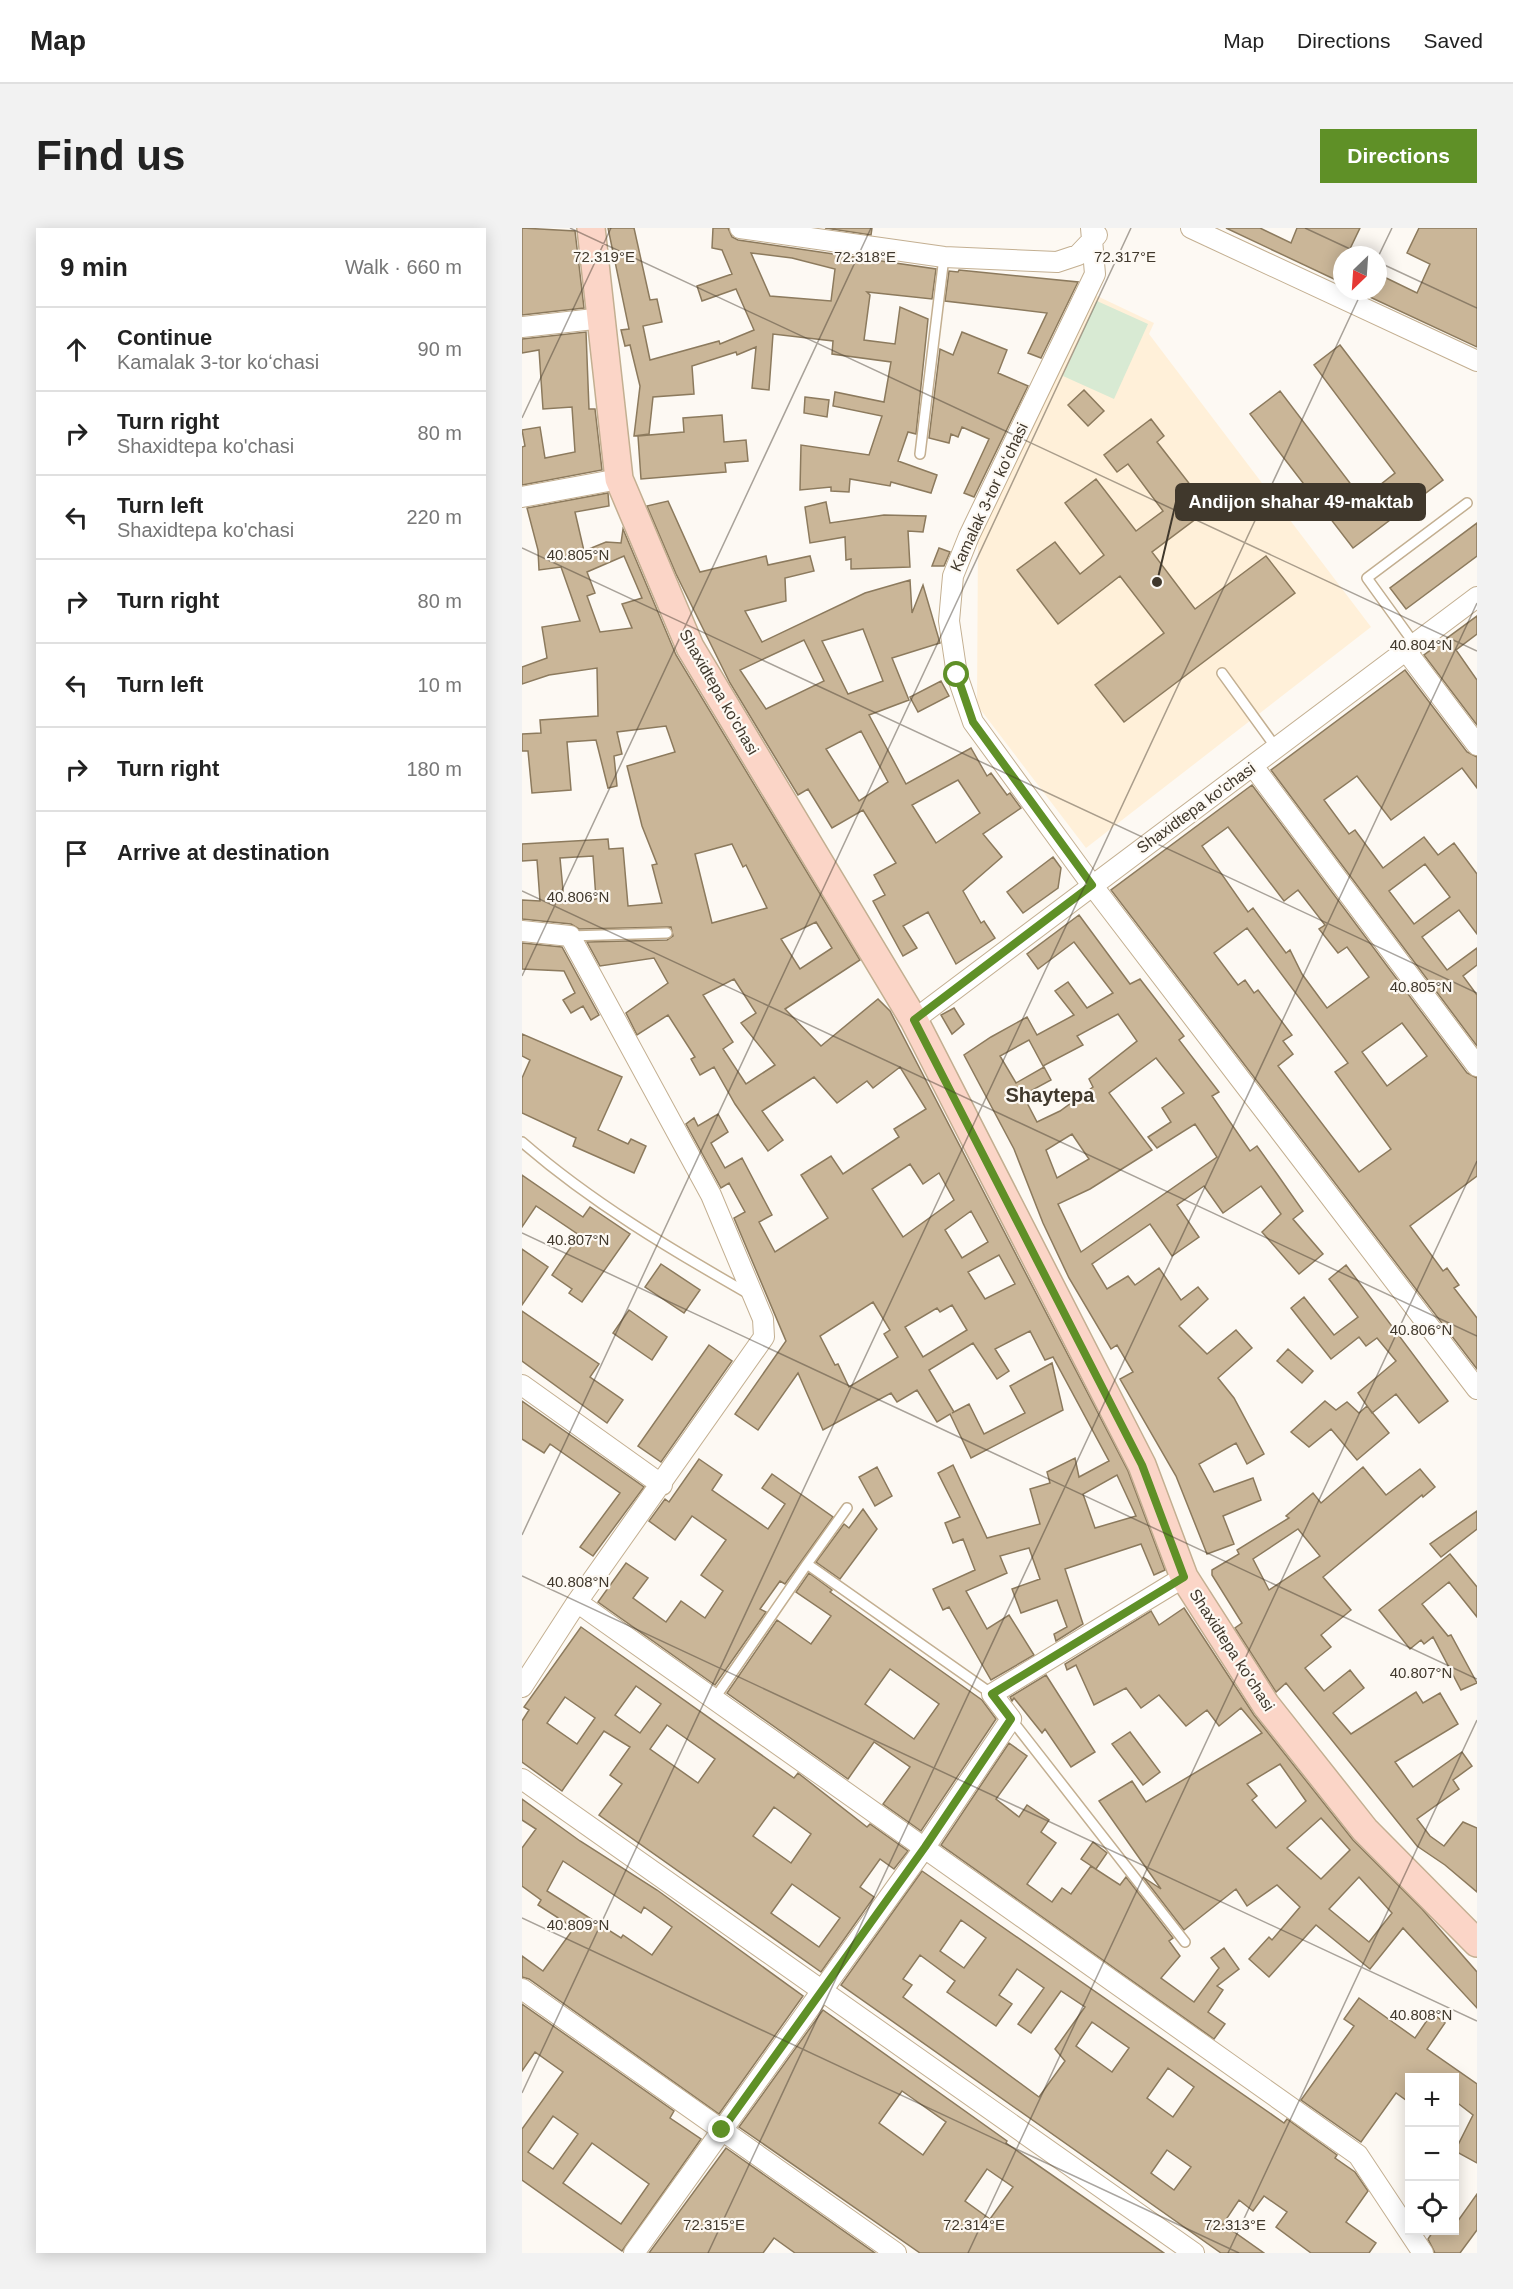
<!DOCTYPE html>
<meta charset="utf-8">
<style>
body{margin:0;font-family:Arial,sans-serif;background:#f2f2f2;color:#222}
.controls{position:absolute;right:18px;bottom:18px;display:grid;overflow:hidden;border-radius:0px;box-shadow:0 3px 15px #0003}
.controls button{width:54px;height:54px;display:grid;place-items:center;padding:0;border:0;border-bottom:2px solid #e0e0e0;background:#fff;color:#222;font:30px sans-serif}
.compass{position:absolute;left:811px;top:18px;width:54px;height:54px;border-radius:50%;background:#fff;box-shadow:0 3px 15px #0003;rotate:205deg}
.stop{position:absolute;width:18px;height:18px;margin:-14px;border:4px solid #5f9027;border-radius:50%;background:#fff}
.stop.end{background:#5f9027;border-color:#fff;box-shadow:0 2px 6px #0008}
.list{margin:0;padding:0;list-style:none}
h2{display:flex;justify-content:space-between;align-items:center;height:78px;margin:0;padding:0 24px;font-size:26px}
h2 small{font-size:20px;font-weight:400;color:#767676}
.list li{display:grid;grid-template-columns:39px 1fr auto;gap:18px;align-items:center;box-sizing:border-box;height:84px;padding:0 24px;border-top:2px solid #e0e0e0}
.list b{display:block;font-size:22px;white-space:nowrap}
.list p{margin:0;font-size:20px;white-space:nowrap;color:#767676}
.list em{font-size:20px;font-style:normal;color:#767676}
.icon{flex:none;width:33px;height:33px;fill:none;stroke:currentColor;stroke-width:2;stroke-linecap:round;stroke-linejoin:round}
.map{position:relative;flex:none;width:955px;height:2025px;overflow:hidden;border-radius:0px}
header{display:flex;align-items:center;gap:36px;box-sizing:border-box;height:84px;padding:0 30px;background:#fff;border-bottom:2px solid #e0e0e0}
header strong{font-size:28px}
nav{display:flex;gap:33px;margin-inline-start:auto;font-size:21px}
.intro{display:flex;align-items:center;justify-content:space-between;box-sizing:border-box;height:144px;padding:0 36px}
h1{margin:0;font-size:42px}
.button{padding:15px 27px;border-radius:0px;background:#5f9027;color:#fff;font-size:21px;font-weight:700}
main{display:flex;gap:36px;padding:0 36px}
aside{flex:1;background:#fff;border-radius:0px;box-shadow:0 3px 15px #0003}
.map>svg:first-child{display:block}
.built{fill:#fff0d9}
.green{fill:#d8ead3}
.building{fill:#cab698;stroke:#8c7a5d;stroke-width:1.5;fill-rule:evenodd}
.lines{fill:none;stroke-linecap:round;stroke-linejoin:round}
.lane-casing{stroke:#c3af91;stroke-width:12}
.street-casing{stroke:#c3af91;stroke-width:22}
.secondary-casing{stroke:#c3af91;stroke-width:30}
.lane{stroke:#fff;stroke-width:9}
.street{stroke:#fff;stroke-width:20}
.secondary{stroke:#fbd5c7;stroke-width:27}
.route{stroke:#5f9027;stroke-width:8}
.ticks{fill:none;stroke:#40382c;stroke-width:1.5;stroke-opacity:0.45}
.labels{text-anchor:middle;dominant-baseline:central;stroke-width:4.5;stroke-linejoin:round;paint-order:stroke}
.street-label{font-size:16px;fill:#40382c;stroke:#fdf9f3}
.quarter-label{font-size:20px;font-weight:bold;fill:#40382c;stroke:#fdf9f3}
.ticks-label{font-size:15px;text-anchor:middle;fill:#40382c;stroke:#fdf9f3;stroke-width:4.5;stroke-linejoin:round;paint-order:stroke}
.leader{fill:none;stroke:#40382c;stroke-width:2}
.callout-dot{fill:#40382c;stroke:#fdf9f3;stroke-width:2}
.callout{fill:#40382c;stroke:#40382c;stroke-width:2}
.callout-label{font-size:18px;text-anchor:middle;font-weight:bold;fill:#fff}
</style>
<header>
<strong>Map</strong>
<nav><a>Map</a><a>Directions</a><a>Saved</a></nav>
</header>
<div class="intro"><h1>Find us</h1><a class="button">Directions</a></div>
<main>
<aside>
<h2>9 min<small>Walk · 660 m</small></h2>
<ul class="list">
<li><svg class="icon" aria-label="ahead" viewBox="0 0 24 24"><path d="M12 20V5M6 11l6-6 6 6"/></svg><div><b>Continue</b><p>Kamalak 3-tor koʻchasi</p></div><em>90 m</em></li>
<li><svg class="icon" aria-label="right" viewBox="0 0 24 24"><path d="M7 20v-9h11M14 6l5 5-5 5"/></svg><div><b>Turn right</b><p>Shaxidtepa ko'chasi</p></div><em>80 m</em></li>
<li><svg class="icon" aria-label="left" viewBox="0 0 24 24"><path d="M17 20v-9H6M10 6l-5 5 5 5"/></svg><div><b>Turn left</b><p>Shaxidtepa ko'chasi</p></div><em>220 m</em></li>
<li><svg class="icon" aria-label="right" viewBox="0 0 24 24"><path d="M7 20v-9h11M14 6l5 5-5 5"/></svg><div><b>Turn right</b></div><em>80 m</em></li>
<li><svg class="icon" aria-label="left" viewBox="0 0 24 24"><path d="M17 20v-9H6M10 6l-5 5 5 5"/></svg><div><b>Turn left</b></div><em>10 m</em></li>
<li><svg class="icon" aria-label="right" viewBox="0 0 24 24"><path d="M7 20v-9h11M14 6l5 5-5 5"/></svg><div><b>Turn right</b></div><em>180 m</em></li>
<li><svg class="icon" aria-label="arrive" viewBox="0 0 24 24"><path d="M6 21V4h12l-3 4 3 4H6"/></svg><div><b>Arrive at destination</b></div></li>
</ul>
</aside>
<div class="map">
<svg width="955" height="2025" viewBox="0 0 955 2025">
<rect width="100%" height="100%" fill="#fdf9f3"/>
<!-- built -->
<path class="built" d="M573 67 632 95 627 106 849 399 564 620 455 477 456 310Z"/>
<!-- green -->
<path class="green" d="M575 73 626 96 592 171 541 148Z"/>
<!-- building -->
<path class="building" d="M0 0 53 3 62 80 0 87Z
M86 0H112L128 72 135 71 140 94 121 98 128 132 197 113 198 116 232 102 214 61 180 73 175 58 210 46 200 22 190 20 191 0H206L210 9 216 12 414 41 410 71 345 64 348 67 342 112 373 116 378 79 406 91 394 206 386 204 376 233 415 247 409 265 369 254 368 258 328 251 327 264 309 263V259L278 262 279 217 347 227 360 188 311 178 313 164 362 174 369 134 310 126 311 113 251 106 247 162 230 160 234 119 215 127 214 124 170 138 172 166 131 169 127 206 112 208 118 158 108 117 103 118 99 102 107 101ZM229 25 270 30 313 41 309 73 248 68Z
M303 0H350L349 7Z
M704 0H738L769 15 775 0H838L825 27H820V38L814 52Z
M897 0H955V119L835 63H856V46L895 65 908 36 885 25Z
M437 42 556 54 519 130 506 125 525 85 423 73 427 43 436 44Z
M64 104 67 181H73L80 242 0 257V219L3 218 0 202 18 199 23 230 53 224 50 179 21 181 17 122 0 125V111Z
M440 104 485 122 476 145 506 158 452 269 442 265 467 211 440 199 436 209 429 206 427 215 407 210 418 121 431 127Z
M818 117 921 252 831 320 728 186 758 163 840 271 873 245 792 137Z
M562 162 582 183 566 198 546 177Z
M283 169 307 172 305 189 282 185Z
M200 187 202 214 224 212 226 233 203 235 204 244 119 251 116 208 162 204 161 190Z
M629 191 642 208 635 214 687 281 630 324 673 381 744 328 773 365 602 494 573 457 642 405 598 348 536 396 495 342 533 314 558 346 582 327 543 275 574 251 614 303 641 283 606 236 595 244 582 227Z
M86 265 87 278 53 284 62 323 84 314 99 315 101 301 154 427 338 732 263 781 299 818 356 771 368 783 606 1243 643 1342 632 1347 619 1316 543 1341 561 1396 534 1413 532 1406 545 1399 535 1372 499 1385 490 1361 518 1351 507 1320 478 1328 485 1345 444 1363 465 1401 487 1387 512 1427 469 1452 427 1379 421 1382 411 1361 453 1342 441 1311 431 1315 423 1295 438 1289 416 1245 431 1237 465 1310 518 1296 508 1261 528 1255 525 1244 553 1230 557 1249 587 1233 531 1129 523 1132 508 1103 473 1121 487 1143 475 1151 451 1115 407 1142 432 1184 430 1185 447 1176 462 1206 503 1185 488 1158 530 1135 541 1182 449 1230 428 1186 415 1194 395 1162 375 1174 369 1165 301 1202 276 1145 236 1202 213 1186 264 1113 212 990 223 984 207 955 199 960 164 896 172 890 176 898 196 886 206 904 189 915 203 940 220 930 250 987 237 994 253 1024 306 990 279 947 309 928 321 946 377 909 372 901 404 881 378 839 351 860 345 853 315 875 292 849 240 883 261 912 246 923 213 876 192 839 178 847 169 831 173 829 146 787 115 807 104 785 146 755 132 730 78 738 65 714 145 712 151 708 149 699 57 701 49 696 0 691V672L18 673 15 632 0 633V616L86 611 87 621 101 620 106 678 140 675 130 637 135 636 120 598 105 538 153 524 144 498 95 504 100 526 92 528 95 558 86 560 74 512 45 514 49 562 10 565 6 523H0V506L19 505 18 492 76 488 75 440 27 447 0 456V439L25 430 20 399 58 393 39 339 17 342 16 322 5 280ZM102 328 120 370 100 376 110 400 78 404 65 368 73 365 65 344ZM210 616 221 639 224 637 245 680 190 695 173 626ZM71 628 74 671 42 673 38 630ZM294 694 310 720 278 741 259 711ZM212 751 234 785 219 795 253 837 224 856 201 821 211 814 181 767ZM388 936 401 956 417 945 432 972 381 1009 350 961ZM449 983 466 1014 440 1030 423 1002ZM477 1027 493 1056 463 1071 446 1044ZM351 1074 368 1102 362 1106 376 1129 327 1159 316 1136 313 1137 298 1108ZM430 1077 445 1102 401 1129 383 1099 415 1080 418 1084ZM595 1247 614 1288 573 1300 561 1266Z
M146 273 178 344 244 328 246 337 288 328 292 343 263 350 264 373 223 383 240 414 343 365 388 352 390 385 401 357 418 415 370 430 387 472 347 487 384 556 449 520 465 548 469 545 485 567 488 565 499 580 461 606 480 629 441 663 459 695 462 693 473 710 434 736 406 684 381 698 395 720 381 728 351 673 363 667 352 647 374 635 341 582 310 600 286 561 276 567 208 455 154 346 125 278ZM341 401 361 453 326 466 300 413ZM282 412 302 453 244 481 218 442ZM339 503 366 554 337 573 304 521ZM436 552 458 585 414 615 390 577Z
M304 274 308 295 362 287 404 288 401 304 386 303 388 339 329 341V331L324 332 323 309 288 315 283 279Z
M955 295V328L884 381 868 360Z
M417 320 428 324 422 338H410Z
M955 388V406L934 422 955 452V497L902 427Z
M883 442 945 524 955 529V560L940 540 869 592 835 548 802 572 827 606 833 602 861 640 902 609 916 627 932 615 955 646V706L937 682 900 709 925 742 955 720V737L941 748 955 767V818L749 542ZM903 636 928 669 892 696 867 663Z
M419 453 427 468 396 484 388 469Z
M730 557 945 845 955 850V948L888 998 921 1043 925 1040 937 1057 932 1060 955 1090V1141L589 662ZM706 599 762 673 776 662 803 697 797 701 816 725 825 719 847 749 805 780 780 746 768 722 764 725 731 680 726 684 680 618ZM725 700 826 835 813 844 869 921 837 944 756 838 771 826 761 813 770 807 736 762 732 765 723 752 716 757 692 725ZM880 795 905 828 865 858 840 824Z
M531 629 539 640 536 660 501 685 485 664Z
M557 687 608 756 618 751 662 808 657 812 697 864 690 868 728 923 735 918 755 946 781 983 771 991 801 1026 777 1046 740 1004 759 986 739 958 701 985 682 958 655 977 677 1009 650 1028 628 996 570 1036 585 1061 606 1048 613 1057 637 1040 659 1072 676 1059 686 1071 657 1098 685 1126 714 1102 730 1120 696 1150 712 1170 742 1226 725 1236 714 1215 677 1236 692 1264 731 1250 739 1272 701 1288 712 1316 685 1326 654 1248 598 1151 611 1144 595 1117 589 1121 547 1050 521 995 492 921 442 827 469 809 505 789 515 807 552 787 533 763 546 754 565 780 591 765 552 714 516 741 505 726ZM596 786 615 813 567 851 571 859 538 883 515 894 501 867 529 852 522 839 494 855 478 828 507 812 521 838 561 817 555 808ZM634 830 662 865 640 880 649 894 626 909 635 920 673 896 695 929 559 1024 536 976 568 961 630 922 587 865ZM550 906 567 931 535 950 524 922Z
M0 715 40 719 77 787 69 792 61 778 49 785 41 772 53 765 42 743 0 741Z
M432 780 442 796 430 806 419 787Z
M0 806 100 849 76 902 106 916 109 911 124 918 112 945 51 918 54 910 0 885V850L8 832 0 828Z
M0 947 61 989 68 979 108 1006 60 1074 47 1065 50 1061 30 1047 57 1007 14 978 0 999Z
M0 1021 26 1039 0 1077Z
M139 1036 178 1062 162 1085 123 1059Z
M824 1037 926 1173 897 1195 874 1166 850 1185 836 1165 874 1133 855 1110 844 1118 837 1109 809 1131 769 1080 782 1069 812 1107 836 1089 807 1051Z
M107 1082 145 1109 130 1132 91 1105Z
M0 1083 77 1136 68 1149 101 1172 85 1195 0 1133Z
M187 1117 210 1133 139 1234 116 1218Z
M766 1121 791 1143 780 1155 755 1133Z
M0 1173 122 1259 71 1328 58 1319 98 1265 28 1216 22 1225 0 1211Z
M803 1173 814 1182 825 1174 837 1185 845 1178 867 1205 835 1232 809 1201 787 1219 769 1204Z
M177 1231 200 1247 190 1262 246 1301 263 1276 240 1260 250 1246 311 1289 263 1356 258 1353 238 1381 244 1384 193 1457 76 1374 104 1335 126 1350 111 1370 144 1394 159 1373 183 1390 201 1363 179 1347 204 1312 170 1288 153 1312 127 1293 143 1271 147 1274Z
M355 1239 370 1268 353 1278 337 1249Z
M841 1239 864 1267 898 1241 913 1259 901 1269 900 1267 801 1349 829 1382 799 1407 809 1419 783 1440 802 1463 828 1442 842 1460 811 1485 829 1506 894 1464 901 1475 918 1465 936 1496 873 1534 891 1559 940 1524 950 1538 931 1552 937 1561 895 1591 908 1608 922 1618 941 1594 955 1600V1664L923 1637 895 1618 764 1455 754 1464 713 1400 720 1395 690 1347V1342L717 1326 715 1322 767 1290 764 1288 791 1265 799 1275ZM776 1301 798 1328 747 1362 731 1331Z
M341 1281 355 1301 318 1351 294 1334 322 1296 327 1300Z
M955 1283V1301L919 1329 908 1316Z
M928 1326 955 1359V1389L927 1354 900 1376 926 1408 929 1407 955 1455 939 1462 911 1409 902 1416 899 1412 888 1421 857 1382Z
M287 1345 310 1362 308 1364 460 1472 474 1491 399 1603 361 1576 388 1539 352 1514 326 1551 205 1465 255 1392 289 1416 309 1388 274 1364ZM368 1441 417 1476 392 1511 343 1476Z
M662 1380 732 1487 831 1612 900 1681 955 1744V1780L881 1700 848 1741 794 1697 747 1749 727 1731 747 1709 750 1712 778 1679 755 1657 725 1678 714 1661 662 1702 621 1649 639 1661 577 1573 610 1553 624 1574 740 1505 719 1480 697 1498 685 1482 664 1498 637 1467 619 1480 604 1460 572 1477 554 1437 545 1442 543 1436 629 1383 637 1397ZM758 1536 784 1573 754 1600 730 1572 735 1568 725 1556ZM799 1590 828 1622 799 1651 765 1620ZM837 1649 870 1685 847 1714 807 1681Z
M59 1399 272 1550 276 1545 345 1599 348 1596 386 1623 372 1641 358 1631 338 1659 352 1669 299 1744 77 1587 100 1556 88 1547 108 1519 82 1503 40 1563 0 1534V1493L7 1482 2 1479ZM114 1458 139 1476 118 1505 93 1487ZM43 1469 73 1490 55 1516 25 1495ZM145 1497 193 1531 176 1555 128 1521ZM252 1579 289 1606 269 1635 231 1608ZM270 1656 318 1690 297 1719 249 1685Z
M524 1447 573 1524 549 1539 523 1501 520 1505 492 1470 490 1473 488 1469Z
M608 1504 638 1544 621 1557 590 1516Z
M487 1515 505 1528 474 1571 497 1589 505 1577 527 1592 519 1604 534 1615 505 1656 530 1674 540 1660 549 1666 569 1638 598 1657 604 1649 651 1710 647 1713 658 1728 639 1750 672 1774 697 1740 689 1730 702 1720 717 1741 695 1758 701 1762 686 1784 703 1796 692 1811 419 1617Z
M0 1571 58 1613 135 1662 281 1768 197 1886 7 1751 0 1749V1728L21 1743 52 1700 16 1677 19 1672 0 1658V1620L14 1601 0 1592ZM41 1633 119 1685 122 1679 150 1699 130 1727 101 1707 99 1710 25 1663Z
M571 1614 585 1625 574 1641 559 1631Z
M400 1643 762 1895 765 1891 815 1927 813 1930 833 1944 846 1963 824 1994 854 2015 847 2025H789L754 1999 765 1984 742 1968 731 1983 717 1972 701 1996 742 2025H699L319 1757ZM439 1692 464 1710 442 1740 418 1723ZM398 1727 433 1753 425 1764 474 1798 490 1776 477 1767 495 1741 522 1760 496 1796 509 1805 539 1763 563 1779 533 1821 543 1833 517 1869 381 1769 390 1757 381 1751ZM570 1794 607 1820 590 1844 554 1818ZM646 1840 672 1859 651 1889 625 1870ZM645 1922 669 1939 652 1962 629 1945Z
M837 1770 893 1810 910 1785 923 1795 905 1821 955 1856V1935L933 1923 951 1887 933 1873V1850H888V1875L874 1865 839 1914 779 1872 832 1798 822 1791Z
M0 1776 152 1883 148 1890 179 1911 100 2023 0 1952V1901L41 1844 13 1824 0 1843ZM31 1888 56 1906 31 1941 6 1924ZM70 1915 127 1956 99 1996 41 1955Z
M301 1782 485 1913 484 1915 642 2025H398L217 1899ZM380 1863 424 1894 401 1927 357 1895ZM465 1941 491 1959 468 1991 443 1973Z
M204 1920 353 2025H273L252 2010 241 2025H127Z
M955 1966V2002L938 2025H913L906 2011 912 2002H933V1997Z"/>
<g class="lines">
<!-- lane casing -->
<g class="lane-casing">
<path id="lane" d="M398 226 422 29
M894 418 845 350 945 275
M700 445 755 521
M48 708 145 705
M0 914C69 974 148 1021 227 1066
M285 1336 325 1280
M193 1470 285 1336 470 1466
M489 1491 663 1714"/>
</g>
<!-- street casing -->
<g class="street-casing">
<path id="street" d="M218 0 422 29 535 34 556 27 575 7
M569 0 573 46 447 308 431 348 427 393 435 447 451 494 570 657 955 1161
M669 0 955 133
M0 99 81 90
M0 269 97 251
M885 424 955 517
M731 538 955 838
M0 703 48 708 189 967 241 1091 242 1109 55 1374 836 1927 901 2025
M392 792 955 369
M0 1157 140 1257
M0 1459 55 1374
M0 1551 672 2025
M0 1761 374 2025
M112 2025 403 1619 489 1491 470 1466 662 1349"/>
</g>
<!-- secondary casing -->
<g class="secondary-casing">
<path id="secondary" d="M69 0 97 251 168 419 392 792 620 1237 662 1349 744 1477 843 1602 955 1715"/>
</g>
<!-- lane -->
<use href="#lane" class="lane"/>
<!-- street -->
<use href="#street" class="street"/>
<!-- secondary -->
<use href="#secondary" class="secondary"/>
</g>
<g class="lines">
<!-- route -->
<path class="route" d="M200 1902 403 1619 489 1491 470 1466 662 1349 620 1237 392 792 570 657 451 494 435 447"/>
</g>
<!-- ticks -->
<path class="ticks" d="M48 0 955 423M783 0 841 27M856 29 870 0M856 34 955 80M0 190 89 0M0 320 955 765M0 663 955 1108M0 748 349 0M0 1005 955 1451M0 1307 609 0M0 1348 955 1793M0 1690 717 2025M0 1865 840 63M186 2025 955 375M446 2025 955 933M706 2025 955 1492"/>
<g class="labels">
<!-- street labels -->
<g class="street-label">
<text transform="translate(467 269) rotate(-65)">Kamalak 3-tor koʻchasi</text>
<text transform="translate(197 464) rotate(60)">Shaxidtepa ko'chasi</text>
<text transform="translate(674 580) rotate(-36)">Shaxidtepa ko'chasi</text>
<text transform="translate(710 1422) rotate(57)">Shaxidtepa ko'chasi</text>
</g>
<!-- quarter labels -->
<g class="quarter-label">
<text x="528" y="867">Shaytepa</text>
</g>
</g>
<g class="ticks-label">
<text x="82" y="34">72.319°E</text>
<text x="343" y="34">72.318°E</text>
<text x="603" y="34">72.317°E</text>
<text x="56" y="332">40.805°N</text>
<text x="899" y="422">40.804°N</text>
<text x="56" y="674">40.806°N</text>
<text x="899" y="764">40.805°N</text>
<text x="56" y="1017">40.807°N</text>
<text x="899" y="1107">40.806°N</text>
<text x="56" y="1359">40.808°N</text>
<text x="899" y="1450">40.807°N</text>
<text x="56" y="1702">40.809°N</text>
<text x="899" y="1792">40.808°N</text>
<text x="192" y="2002">72.315°E</text>
<text x="452" y="2002">72.314°E</text>
<text x="713" y="2002">72.313°E</text>
</g>
<!-- callouts -->
<path class="leader" d="M635 354L654 274"/>
<circle class="callout-dot" cx="635" cy="354" r="6"/>
<rect class="callout" x="654" y="256" width="249" height="36" rx="6"/>
<g class="callout-label">
<text x="779" y="280">Andijon shahar 49-maktab</text>
</g>
</svg>
<div class="controls">
<button>+</button>
<button>−</button>
<button><svg class="icon" aria-label="locate" viewBox="0 0 24 24"><circle cx="12" cy="12" r="6"/><path d="M12 2v4M12 18v4M2 12h4M18 12h4"/></svg></button>
</div>
<svg class="compass" viewBox="-18 -18 36 36"><path d="M0-13l5 13h-10z" fill="#e53935"/><path d="M0 13l5-13h-10z" fill="#767676"/></svg>
<div class="stop" style="left:435px;top:447px"></div>
<div class="stop end" style="left:200px;top:1902px"></div>
</div>
</main>
